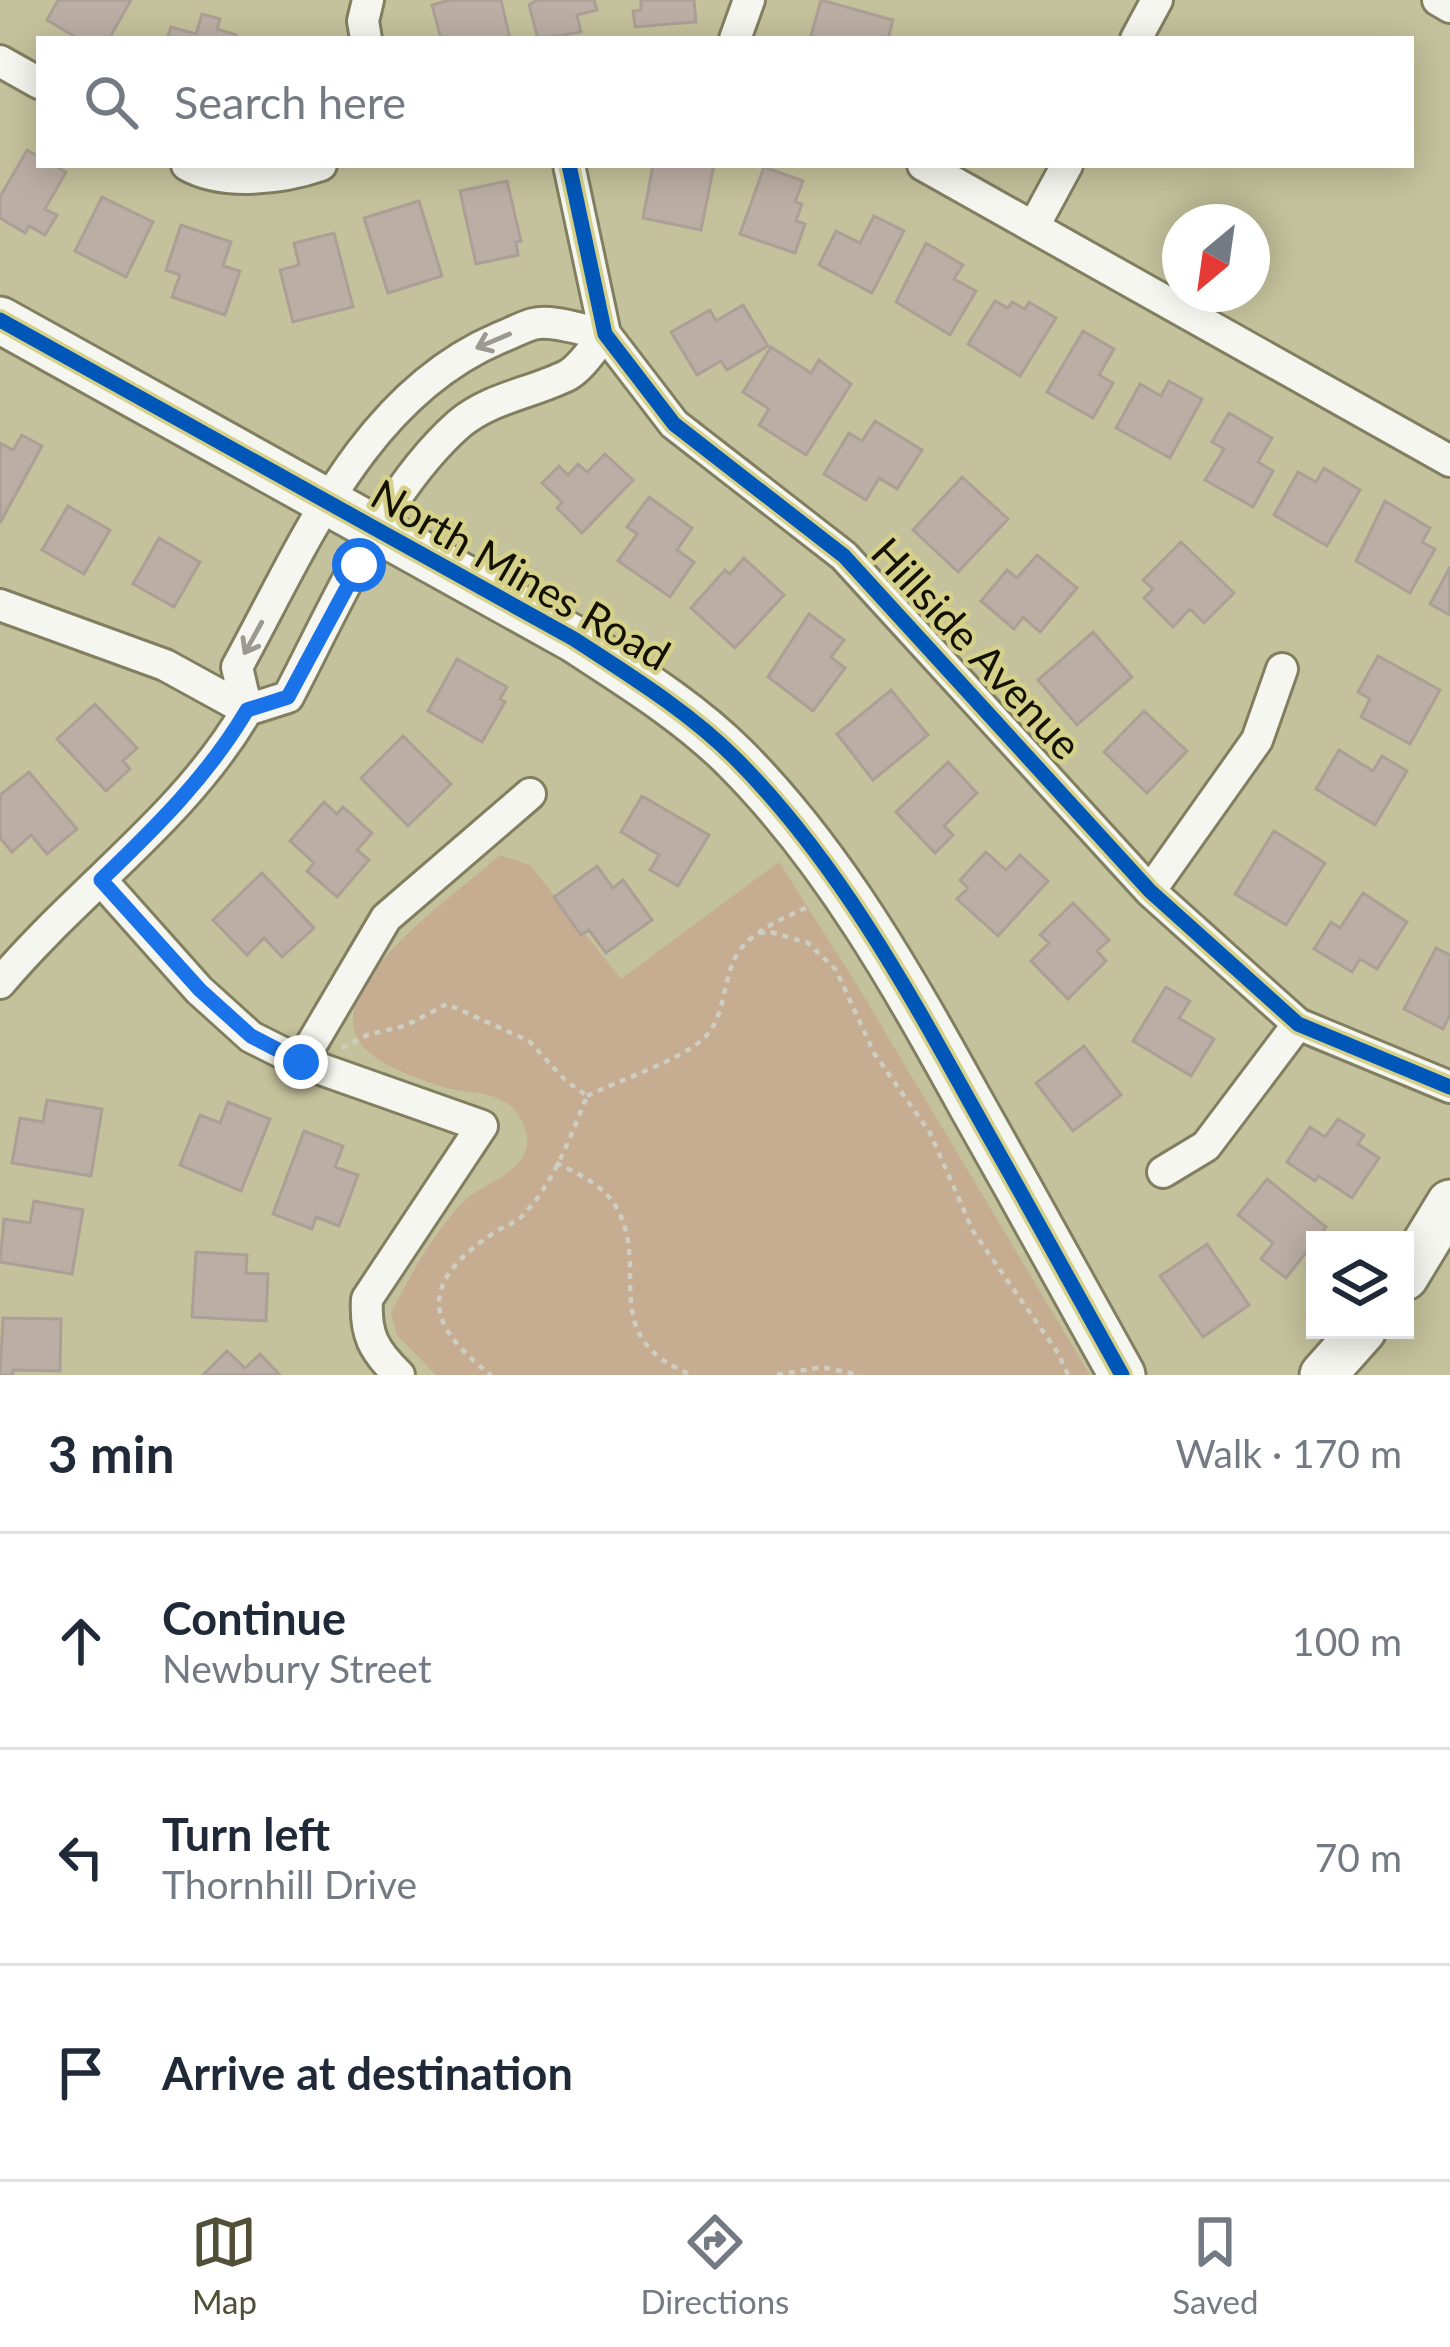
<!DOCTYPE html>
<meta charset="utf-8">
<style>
body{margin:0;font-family:Lato,sans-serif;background:#f2f2f3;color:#1f2937}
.controls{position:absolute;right:36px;bottom:36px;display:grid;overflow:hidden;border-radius:0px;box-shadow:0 6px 30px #0003}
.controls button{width:108px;height:108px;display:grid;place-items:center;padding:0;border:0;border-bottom:3px solid #e0e1e3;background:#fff;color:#1f2937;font:60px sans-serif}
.compass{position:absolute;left:1162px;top:204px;width:108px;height:108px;border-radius:50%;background:#fff;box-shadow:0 6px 30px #0003;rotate:209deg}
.stop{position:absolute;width:36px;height:36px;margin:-27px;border:9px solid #1a73e8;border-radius:50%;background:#fff}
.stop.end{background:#1a73e8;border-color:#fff;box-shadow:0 3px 12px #0008}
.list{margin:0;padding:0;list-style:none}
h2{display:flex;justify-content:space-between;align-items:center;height:156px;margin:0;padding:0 48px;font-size:51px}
h2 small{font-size:39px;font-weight:400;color:#747a83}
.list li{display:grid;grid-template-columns:78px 1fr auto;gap:36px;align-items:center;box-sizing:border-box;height:216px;padding:0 48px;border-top:3px solid #e0e1e3}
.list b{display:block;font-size:45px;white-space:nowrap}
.list p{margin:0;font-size:39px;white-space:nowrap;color:#747a83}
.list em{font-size:39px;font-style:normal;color:#747a83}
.icon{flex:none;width:66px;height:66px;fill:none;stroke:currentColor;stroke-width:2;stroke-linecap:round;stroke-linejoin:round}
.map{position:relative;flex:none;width:1450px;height:1375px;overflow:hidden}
.search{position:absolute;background:#fff;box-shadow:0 6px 30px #0003;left:36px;right:36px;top:36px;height:132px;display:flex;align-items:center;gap:30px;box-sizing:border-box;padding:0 42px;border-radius:0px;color:#747a83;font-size:45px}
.sheet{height:804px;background:#fff}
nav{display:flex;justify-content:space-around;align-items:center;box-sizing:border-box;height:168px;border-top:3px solid #e0e1e3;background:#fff;font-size:33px;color:#747a83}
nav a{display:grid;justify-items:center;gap:6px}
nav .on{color:#514f37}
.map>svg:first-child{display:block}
.green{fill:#c6ad92}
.building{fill:#bbaea4;stroke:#ac9f95;stroke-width:3}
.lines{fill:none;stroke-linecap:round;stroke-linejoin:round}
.street-casing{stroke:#817f60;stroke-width:36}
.secondary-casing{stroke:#817f60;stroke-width:51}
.path{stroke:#cdcdc1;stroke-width:4.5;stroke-dasharray:6 6;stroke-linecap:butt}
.street{stroke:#f6f6f0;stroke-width:30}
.secondary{stroke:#f6f6f0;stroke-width:45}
.cycleway-casing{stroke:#d6d18a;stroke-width:22}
.cycleway{stroke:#0057b8;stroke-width:15}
.oneway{stroke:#9b9a90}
.route{stroke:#1a73e8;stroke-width:15}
.labels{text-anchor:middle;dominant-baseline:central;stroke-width:9;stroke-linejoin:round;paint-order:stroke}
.street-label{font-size:42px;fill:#131100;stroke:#d6d18a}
</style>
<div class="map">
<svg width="1450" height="1375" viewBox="0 0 1450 1375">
<rect width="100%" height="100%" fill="#c4c29c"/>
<!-- green -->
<path class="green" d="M500 855 530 865 621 979 779 862 854 980 1090 1375H436L397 1335 391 1313C409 1277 434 1233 461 1204 481 1182 531 1174 527 1136 525 1121 514 1106 501 1100 484 1091 465 1093 447 1088 365 1062 315 1036 389 953 421 917 464 887 500 855Z"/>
<!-- building -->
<path class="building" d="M58 0H131L109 39H79L47 20Z
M501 0 510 39H441L432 5 449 0Z
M537 0H594L597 10 577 15 581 32 538 39 529 5Z
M641 0H694L696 22 635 27 633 11 641 10Z
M821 0 893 20 888 39H810Z
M202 14 220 19 217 29 236 35 235 39H167L171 27 196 34Z
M27 150 39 157V165H53L66 172 45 209 57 215 45 235 29 226 25 233 0 218V197Z
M653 165H714L701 230 643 218Z
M764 167 803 181 795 202 802 204 796 221 805 224 795 253 740 234Z
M507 181 521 241 516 242 518 255 476 264 460 191Z
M102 197 153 222 126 277 75 251Z
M419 201 442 276 388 293 364 218Z
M874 216 904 231 872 293 819 265 836 231 860 243Z
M181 225 231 242 223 266 240 271 225 315 172 297 180 275 166 270Z
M334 233 353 307 293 322 280 270 299 265 294 243Z
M926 243 963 265 954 279 976 291 950 335 896 302Z
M995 301 1008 308 1012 302 1025 309 1029 302 1056 318 1020 376 968 344Z
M743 305 768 346 727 370 721 361 697 375 671 332 710 310 716 321Z
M1083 331 1114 349 1099 375 1113 383 1093 418 1047 392Z
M771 347 811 373 819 360 851 384 806 455 759 425 769 409 743 392Z
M1169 381 1202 399 1170 458 1116 428 1140 384 1161 396Z
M1229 413 1272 438 1258 462 1273 471 1253 507 1205 480 1224 449 1212 442Z
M875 421 922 450 897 489 879 478 866 500 824 474 849 433 862 441Z
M22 435 42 446 0 523V443L13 450Z
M605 454 633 480 582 533 557 508 562 502 542 483 559 466 568 475 578 464 587 472Z
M1324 468 1360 490 1327 546 1274 515 1298 472 1316 482Z
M962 477 1008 519 958 572 913 530Z
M649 497 692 528 677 550 694 562 670 597 618 561 637 534 627 527Z
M1385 501 1430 528 1422 542 1435 549 1410 593 1356 561Z
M68 506 110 530 84 574 42 550Z
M159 538 200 562 174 607 133 584Z
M1181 542 1234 593 1204 623 1190 609 1173 627 1144 598 1153 589 1143 580Z
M1037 555 1077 588 1040 632 1023 617 1014 629 981 601 1007 570 1017 578Z
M744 558 784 595 735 648 691 608 725 570 730 574Z
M1450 567V615L1430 604Z
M809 614 844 640 831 657 845 668 813 711 768 677Z
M1093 632 1132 677 1077 725 1038 680Z
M1378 656 1440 690 1410 744 1361 717 1370 699 1358 692Z
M457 659 507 687 500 699 505 702 482 742 428 711Z
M891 690 928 735 873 780 837 734Z
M95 704 137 748 123 761 130 769 106 791 57 739Z
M1144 711 1187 751 1147 793 1104 752Z
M403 736 451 784 408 826 361 778Z
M1339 750 1373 771 1382 756 1407 771 1375 825 1316 789Z
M948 762 977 793 944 826 953 835 935 853 896 812Z
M29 772 77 829 47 854 31 835 12 852 0 838V795Z
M642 796 709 835 678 886 650 870 659 855 621 832Z
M324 802 337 814 343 807 372 833 357 850 369 860 337 897 307 871 314 863 290 841Z
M1274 831 1325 863 1286 925 1235 894Z
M986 852 1006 870 1020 855 1048 881 998 936 957 899 968 888 960 880Z
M597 866 613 888 623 880 652 920 606 953 589 930 581 935 554 897Z
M262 873 314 928 282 957 264 938 247 955 213 920Z
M1363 893 1407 922 1377 969 1360 959 1352 972 1314 949 1331 922 1340 928Z
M1073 903 1109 940 1097 951 1106 961 1068 999 1031 961 1049 943 1040 935Z
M1436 948 1450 955V1015L1443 1029 1404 1009Z
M1166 987 1190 1001 1179 1018 1214 1039 1191 1076 1133 1041Z
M1084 1046 1121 1095 1073 1131 1036 1083Z
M47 1100 102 1109 91 1176 12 1163 20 1118 43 1122Z
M228 1102 270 1119 241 1191 180 1165 200 1115 220 1123Z
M1338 1119 1364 1135 1358 1144 1379 1158 1352 1198 1319 1176 1315 1181 1287 1162 1310 1127 1325 1137Z
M304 1131 343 1146 335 1167 358 1175 339 1226 316 1217 312 1229 273 1214Z
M1267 1179 1326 1227 1286 1278 1261 1259 1273 1243 1238 1215Z
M34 1201 83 1210 72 1274 0 1262 4 1219 30 1223Z
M1207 1244 1249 1305 1203 1337 1160 1276Z
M196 1252 247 1255 246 1273 268 1274 266 1321 192 1317Z
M3 1318 61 1319 60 1371 13 1370V1375H0Z
M227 1351 245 1368 260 1354 280 1375H203Z"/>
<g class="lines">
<!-- street casing -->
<g class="street-casing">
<path id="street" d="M1438 0 1450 7
M366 39 363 21 368 0
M735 39 749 0
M1136 39 1157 0
M0 61 39 83
M187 165C224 186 283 178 321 165
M569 165 605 334 674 424 844 556 1150 891 1298 1024 1450 1087
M923 165 1450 461
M1034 226 1067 165
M0 605 165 665 247 710
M247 710 237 667C304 545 363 396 499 338 510 334 522 327 533 324 553 319 584 331 605 334
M101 880 199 990 251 1037 301 1062 482 1126 367 1299C365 1334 373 1350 399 1375
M1150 891 1257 740 1282 669
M0 983C80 888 184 818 247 710L288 697C335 608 383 491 459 424 491 397 533 393 568 375 582 367 595 346 605 334
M301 1062 386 918 530 794
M1163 1172 1206 1146 1298 1024"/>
</g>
<!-- secondary casing -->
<g class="secondary-casing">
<path id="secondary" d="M0 320 574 639C629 675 688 711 735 758 834 857 904 983 971 1104 1022 1194 1072 1285 1122 1375
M1405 1277 1450 1203
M1323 1375 1363 1330"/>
</g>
<!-- path -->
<path class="path" d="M759 933 771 932 808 943 836 970 874 1053 930 1133 973 1231 1058 1353 1068 1375
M342 1048 367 1035 405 1026 447 1004 529 1041 565 1080 587 1096C572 1133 554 1182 526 1212 518 1222 506 1225 495 1232 420 1282 422 1322 491 1375
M587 1096C617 1081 684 1059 705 1037 728 1013 721 976 740 950 756 928 788 917 811 905
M556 1163C577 1173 604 1185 616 1207 652 1267 594 1337 692 1375
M777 1375 822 1367 860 1375"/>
<!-- street -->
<use href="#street" class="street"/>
<!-- secondary -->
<use href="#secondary" class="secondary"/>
<!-- cycleway casing -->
<g class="cycleway-casing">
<path id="cycleway" d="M569 165 605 334 674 424 844 556 1150 891 1298 1024 1450 1087
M0 320 574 639C629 675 688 711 735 758 834 857 904 983 971 1104 1022 1194 1072 1285 1122 1375"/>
</g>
<!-- cycleway -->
<use href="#cycleway" class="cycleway"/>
</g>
<!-- one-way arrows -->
<defs><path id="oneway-shaft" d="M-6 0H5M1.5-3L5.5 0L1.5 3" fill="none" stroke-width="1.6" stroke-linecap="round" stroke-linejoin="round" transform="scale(3)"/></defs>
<g class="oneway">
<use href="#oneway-shaft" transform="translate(493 341) rotate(157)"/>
<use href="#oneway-shaft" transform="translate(253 638) rotate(119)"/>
</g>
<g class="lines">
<!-- route -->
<path class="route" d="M301 1062 251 1036 200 990 101 880C156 827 208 776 247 710L288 697 359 565"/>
</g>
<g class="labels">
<!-- street labels -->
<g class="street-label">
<text transform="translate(521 574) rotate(30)">North Mines Road</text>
<text transform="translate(977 648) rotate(47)">Hillside Avenue</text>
</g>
</g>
</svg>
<div class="controls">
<button><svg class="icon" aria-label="layers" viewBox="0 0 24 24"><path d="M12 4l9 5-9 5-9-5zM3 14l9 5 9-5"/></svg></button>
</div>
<svg class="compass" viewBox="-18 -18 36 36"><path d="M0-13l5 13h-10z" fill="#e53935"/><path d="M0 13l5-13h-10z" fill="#747a83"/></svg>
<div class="stop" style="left:359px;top:565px"></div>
<div class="stop end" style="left:301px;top:1062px"></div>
<div class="search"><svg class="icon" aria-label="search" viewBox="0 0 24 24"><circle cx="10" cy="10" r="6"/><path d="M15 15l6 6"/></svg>Search here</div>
</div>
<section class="sheet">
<h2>3 min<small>Walk · 170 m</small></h2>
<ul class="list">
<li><svg class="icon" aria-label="ahead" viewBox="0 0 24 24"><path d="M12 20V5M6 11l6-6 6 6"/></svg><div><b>Continue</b><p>Newbury Street</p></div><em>100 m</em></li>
<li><svg class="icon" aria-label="left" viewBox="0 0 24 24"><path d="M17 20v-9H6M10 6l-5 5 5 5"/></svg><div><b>Turn left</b><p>Thornhill Drive</p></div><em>70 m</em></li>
<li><svg class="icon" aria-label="arrive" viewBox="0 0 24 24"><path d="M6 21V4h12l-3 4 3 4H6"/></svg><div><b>Arrive at destination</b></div></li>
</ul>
</section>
<nav>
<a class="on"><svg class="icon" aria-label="map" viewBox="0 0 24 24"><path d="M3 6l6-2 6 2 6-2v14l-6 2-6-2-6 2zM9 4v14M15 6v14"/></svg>Map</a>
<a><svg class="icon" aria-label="directions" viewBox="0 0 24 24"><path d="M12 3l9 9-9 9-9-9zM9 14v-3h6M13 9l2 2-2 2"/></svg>Directions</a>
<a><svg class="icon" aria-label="saved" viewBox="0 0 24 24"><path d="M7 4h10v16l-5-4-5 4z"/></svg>Saved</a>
</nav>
